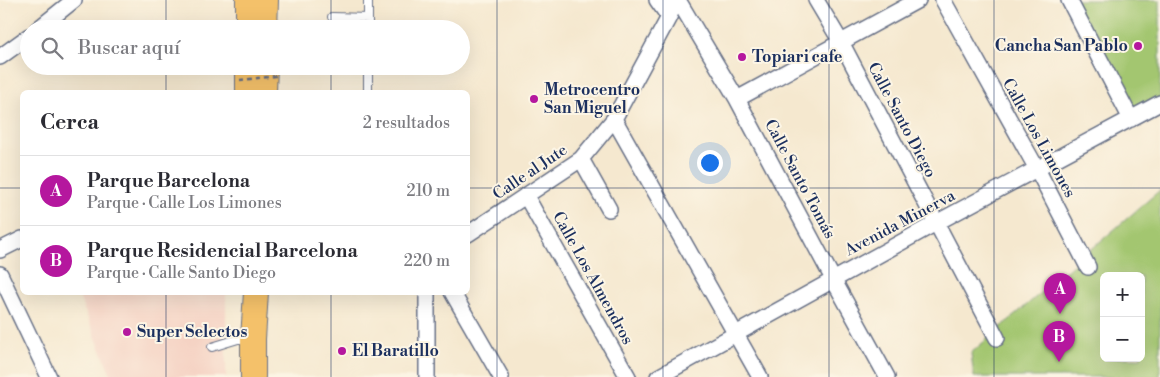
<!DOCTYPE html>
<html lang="es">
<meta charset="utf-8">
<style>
body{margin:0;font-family:"Libre Bodoni",serif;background:#f7f7f7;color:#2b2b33}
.controls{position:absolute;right:15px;bottom:15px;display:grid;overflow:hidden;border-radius:8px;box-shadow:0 5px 20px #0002}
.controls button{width:45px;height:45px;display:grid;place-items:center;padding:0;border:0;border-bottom:1px solid #e1e1e2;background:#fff;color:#2b2b33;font:25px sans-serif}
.you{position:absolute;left:709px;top:162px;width:18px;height:18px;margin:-12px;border:4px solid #fff;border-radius:50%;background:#1a73e8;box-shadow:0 0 0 8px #1a73e833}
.badge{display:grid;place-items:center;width:32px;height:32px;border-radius:50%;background:#b5179e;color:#fff;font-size:16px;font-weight:700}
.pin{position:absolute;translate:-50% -41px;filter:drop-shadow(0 1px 2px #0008)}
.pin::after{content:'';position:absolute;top:26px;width:18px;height:15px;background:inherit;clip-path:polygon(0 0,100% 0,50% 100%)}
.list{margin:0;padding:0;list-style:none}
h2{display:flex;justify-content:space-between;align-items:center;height:65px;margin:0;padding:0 20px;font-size:21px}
h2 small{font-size:16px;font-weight:400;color:#7c7c81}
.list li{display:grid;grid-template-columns:32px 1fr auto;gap:15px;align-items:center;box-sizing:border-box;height:70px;padding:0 20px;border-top:1px solid #e1e1e2}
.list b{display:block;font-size:19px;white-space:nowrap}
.list p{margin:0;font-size:16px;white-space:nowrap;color:#7c7c81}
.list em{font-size:16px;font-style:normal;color:#7c7c81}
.icon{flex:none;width:28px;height:28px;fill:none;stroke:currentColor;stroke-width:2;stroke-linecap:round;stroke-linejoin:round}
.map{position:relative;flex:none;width:1160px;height:377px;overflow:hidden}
.search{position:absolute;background:#fff;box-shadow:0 5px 20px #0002;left:20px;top:20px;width:450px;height:55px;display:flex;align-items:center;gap:12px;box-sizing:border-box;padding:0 18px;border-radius:28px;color:#7c7c81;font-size:19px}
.panel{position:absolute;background:#fff;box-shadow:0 5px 20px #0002;left:20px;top:90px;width:450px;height:205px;border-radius:8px}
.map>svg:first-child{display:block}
.built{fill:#f5d2c3}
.green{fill:#a3c670;stroke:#5f7a67;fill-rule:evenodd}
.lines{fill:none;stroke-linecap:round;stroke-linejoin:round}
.service-casing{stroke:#677086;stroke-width:10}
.minor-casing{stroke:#677086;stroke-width:18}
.trunk-casing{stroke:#677086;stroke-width:26}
.service{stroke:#fff;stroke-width:8}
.minor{stroke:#fff;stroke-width:15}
.trunk{stroke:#f4c16a;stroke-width:24}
.path-bridge{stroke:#677086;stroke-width:2.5;stroke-dasharray:4 4;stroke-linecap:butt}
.grid{fill:none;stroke:#1b2f5e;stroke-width:1;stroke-opacity:0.55}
.poi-dot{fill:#b5179e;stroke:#fcf5e5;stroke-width:2}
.labels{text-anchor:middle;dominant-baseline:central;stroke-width:4;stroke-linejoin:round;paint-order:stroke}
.poi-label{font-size:16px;font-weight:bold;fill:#1b2f5e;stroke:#fcf5e5;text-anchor:start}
.street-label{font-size:16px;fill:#1b2f5e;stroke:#fcf5e5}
</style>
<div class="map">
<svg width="1160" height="377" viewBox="0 0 1160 377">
<rect width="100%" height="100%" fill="#fcf5e5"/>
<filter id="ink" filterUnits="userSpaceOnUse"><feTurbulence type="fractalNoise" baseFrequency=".02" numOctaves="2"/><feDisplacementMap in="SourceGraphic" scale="10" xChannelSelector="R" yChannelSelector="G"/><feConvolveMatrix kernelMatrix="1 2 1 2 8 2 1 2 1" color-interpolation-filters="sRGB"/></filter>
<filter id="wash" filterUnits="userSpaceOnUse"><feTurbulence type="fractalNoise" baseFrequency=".0096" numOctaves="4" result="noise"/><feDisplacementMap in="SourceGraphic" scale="20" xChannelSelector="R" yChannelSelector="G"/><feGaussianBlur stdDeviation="1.12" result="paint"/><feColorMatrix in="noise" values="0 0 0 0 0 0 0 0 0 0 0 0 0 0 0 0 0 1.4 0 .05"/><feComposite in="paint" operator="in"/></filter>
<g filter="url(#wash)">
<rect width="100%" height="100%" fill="#f5e8cf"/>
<!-- built -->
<path class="built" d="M82 292 226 293V377H112L78 294Z"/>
<!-- green -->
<path class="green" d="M1069 0H1160V103L1131 119Z
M1160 190V377H974L971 353ZM1104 276H1141V358H1104Z"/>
</g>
<g filter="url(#ink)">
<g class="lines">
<!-- service casing -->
<g class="service-casing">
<path id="service" d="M368 0V29
M332 17 368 18
M368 66V92
M212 347 238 339H251"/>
</g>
<!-- minor casing -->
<g class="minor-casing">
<path id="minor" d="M657 0 669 17
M678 0 737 99 833 279 887 377
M816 0 841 42 997 338
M943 0 1037 169 1088 267
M1069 0 1131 119
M38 29 74 0
M0 57 29 36
M737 99 918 0
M614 119 760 377
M581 159 609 209
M526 196 628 377
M468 234 581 159 614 119 669 17 676 0
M0 250 22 239
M0 274 49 377
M427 292V377
M452 292 501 377
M658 377 936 223 1160 103"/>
</g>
<!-- trunk casing -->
<g class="trunk-casing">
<path id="trunk" d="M248 29V0
M265 29 266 0
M248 92V66
M264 92 265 66
M253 377V339L256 292"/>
</g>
<!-- service -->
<use href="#service" class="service"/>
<!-- minor -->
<use href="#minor" class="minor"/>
<!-- trunk -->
<use href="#trunk" class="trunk"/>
<!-- path-bridge -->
<path class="path-bridge" d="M240 80 277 76"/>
</g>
</g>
<!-- grid -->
<path class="grid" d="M166 0V29M331 0V29M497 0V377M663 0V377M829 0V377M994 0V377M166 66V92M331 66V92M0 188H22M468 188H1160M166 292V377M331 292V377"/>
<!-- markers -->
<g class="poi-dot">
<circle cx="1138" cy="46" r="5"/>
<circle cx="742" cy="57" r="5"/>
<circle cx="534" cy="99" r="5"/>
<circle cx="127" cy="332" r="5"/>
<circle cx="342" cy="351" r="5"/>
</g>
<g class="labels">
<!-- poi labels -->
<g class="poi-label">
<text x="1128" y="46" text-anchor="end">Cancha San Pablo</text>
<text x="752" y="57">Topiari cafe</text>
<text x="544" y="90">Metrocentro<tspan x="544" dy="18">San Miguel</tspan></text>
<text x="137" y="332">Super Selectos</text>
<text x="352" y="351">El Baratillo</text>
</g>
<!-- street labels -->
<g class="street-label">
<text transform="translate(902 120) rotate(62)">Calle Santo Diego</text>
<text transform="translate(1039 138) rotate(61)">Calle Los Limones</text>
<text transform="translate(530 172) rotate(-34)">Calle al Jute</text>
<text transform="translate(800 179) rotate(62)">Calle Santo Tomás</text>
<text transform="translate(900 223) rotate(-28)">Avenida Minerva</text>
<text transform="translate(593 278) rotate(61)">Calle Los Almendros</text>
</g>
</g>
</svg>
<div class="controls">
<button>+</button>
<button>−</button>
</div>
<div class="you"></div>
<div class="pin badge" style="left:1060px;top:314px">A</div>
<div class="pin badge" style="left:1059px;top:362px">B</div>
<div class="search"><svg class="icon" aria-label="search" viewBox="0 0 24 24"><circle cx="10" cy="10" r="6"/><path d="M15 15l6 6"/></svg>Buscar aquí</div>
<section class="panel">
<h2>Cerca<small>2 resultados</small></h2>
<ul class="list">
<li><span class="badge">A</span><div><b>Parque Barcelona</b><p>Parque · Calle Los Limones</p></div><em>210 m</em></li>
<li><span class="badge">B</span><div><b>Parque Residencial Barcelona</b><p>Parque · Calle Santo Diego</p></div><em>220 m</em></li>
</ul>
</section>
</div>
